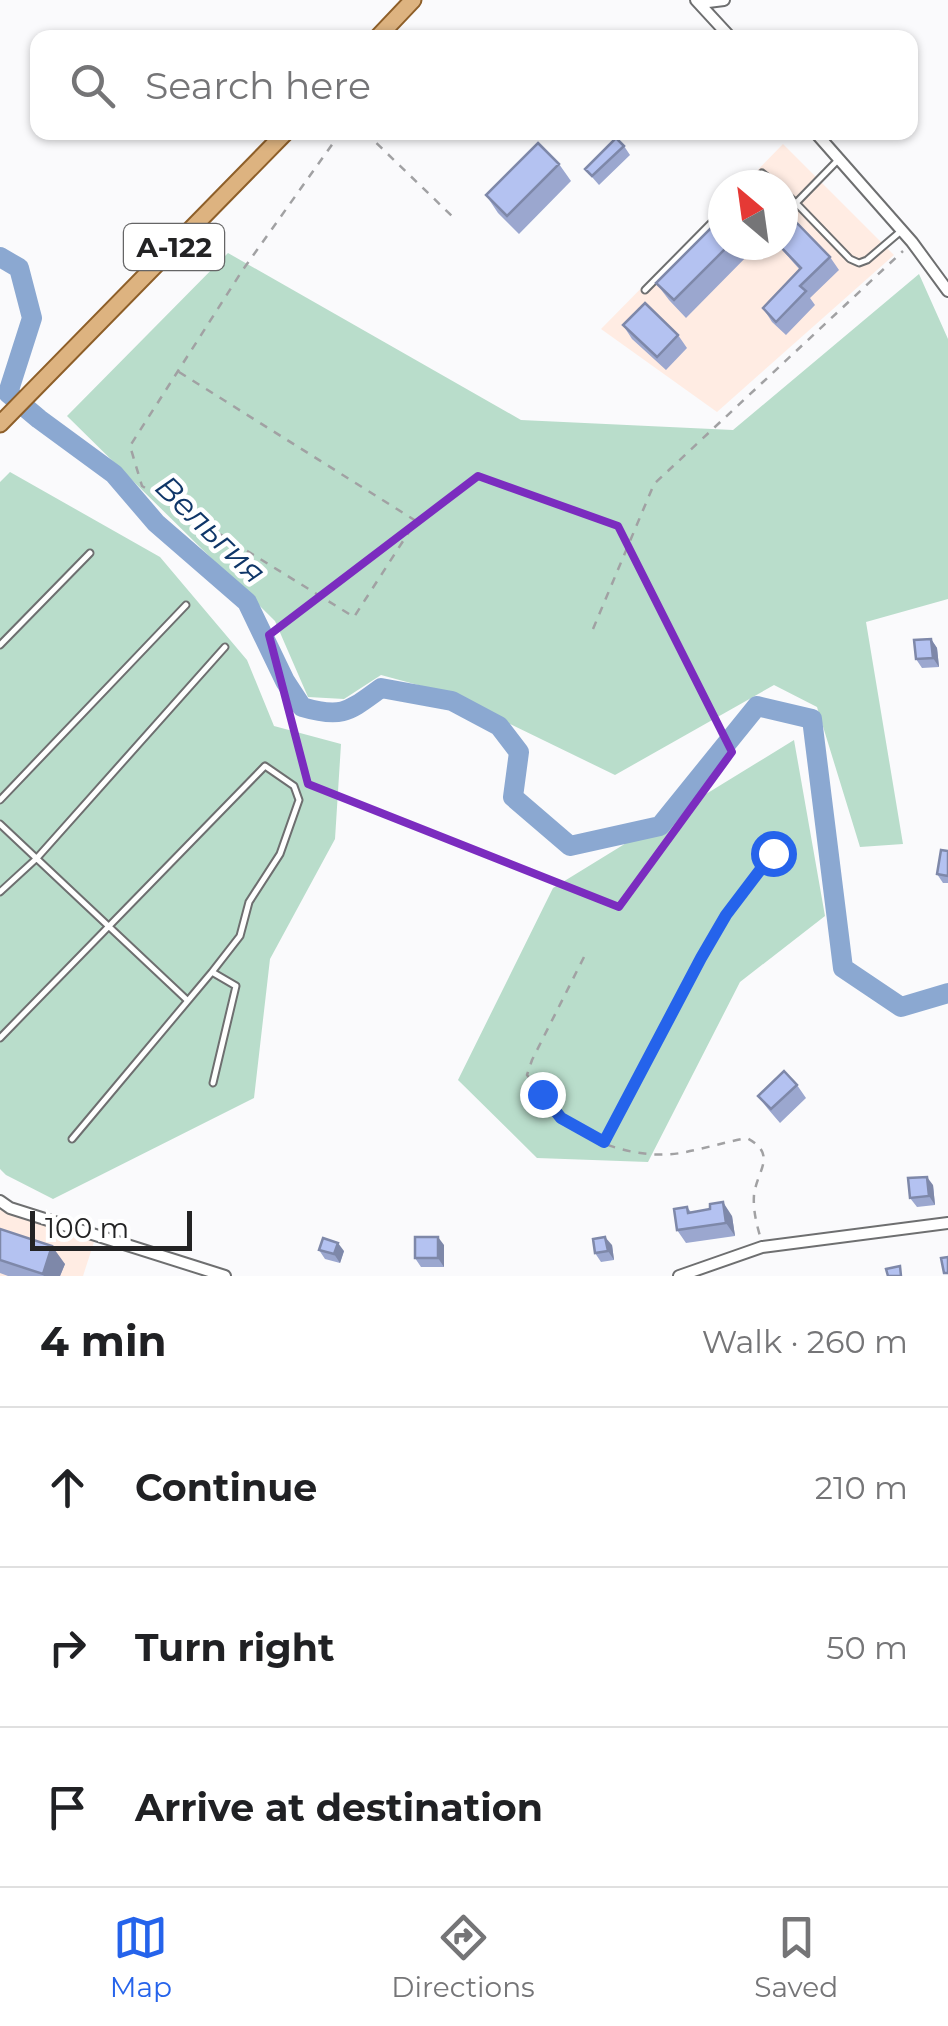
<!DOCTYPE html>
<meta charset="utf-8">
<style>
body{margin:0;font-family:Montserrat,sans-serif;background:#f2f2f2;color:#202124}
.compass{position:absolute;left:708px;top:170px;width:90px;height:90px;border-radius:50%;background:#fff;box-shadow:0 2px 8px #0004;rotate:331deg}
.scale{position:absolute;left:30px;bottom:25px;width:162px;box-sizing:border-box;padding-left:10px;border:5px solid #232324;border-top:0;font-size:28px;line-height:35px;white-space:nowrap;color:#232324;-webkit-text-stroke:8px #fff;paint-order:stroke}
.stop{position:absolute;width:30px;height:30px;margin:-22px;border:8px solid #2563eb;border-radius:50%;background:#fff}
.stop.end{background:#2563eb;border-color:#fff;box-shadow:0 2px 10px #0008}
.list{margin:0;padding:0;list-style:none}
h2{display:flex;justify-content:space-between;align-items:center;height:130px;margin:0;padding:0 40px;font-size:42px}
h2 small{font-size:32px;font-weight:400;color:#757577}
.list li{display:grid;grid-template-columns:65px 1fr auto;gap:30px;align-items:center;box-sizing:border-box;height:160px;padding:0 40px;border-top:2px solid #e0e0e0}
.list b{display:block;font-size:38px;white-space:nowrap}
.list em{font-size:32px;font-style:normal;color:#757577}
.icon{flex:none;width:55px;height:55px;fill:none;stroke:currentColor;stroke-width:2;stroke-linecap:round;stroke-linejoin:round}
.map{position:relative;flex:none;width:948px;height:1276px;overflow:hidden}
.search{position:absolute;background:#fff;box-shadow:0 2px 8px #0004;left:30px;right:30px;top:30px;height:110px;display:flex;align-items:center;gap:25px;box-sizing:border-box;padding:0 35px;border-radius:20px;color:#757577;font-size:38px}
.sheet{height:610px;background:#fff}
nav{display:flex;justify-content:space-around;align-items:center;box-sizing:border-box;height:140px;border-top:2px solid #e0e0e0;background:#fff;font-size:28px;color:#757577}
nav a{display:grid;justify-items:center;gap:5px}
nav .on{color:#2563eb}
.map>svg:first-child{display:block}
.industrial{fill:#ffece3}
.green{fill:#b9ddcb}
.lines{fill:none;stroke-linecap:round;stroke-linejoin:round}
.river{stroke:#8ba8d1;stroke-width:20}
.service-casing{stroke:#6e6f70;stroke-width:9}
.minor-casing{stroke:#6e6f70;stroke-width:14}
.primary-casing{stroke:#8e5f29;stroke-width:19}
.path{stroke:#a1a1a3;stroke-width:2.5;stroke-dasharray:8 8;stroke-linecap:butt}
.service{stroke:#fff;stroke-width:5}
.minor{stroke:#fff;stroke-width:10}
.primary{stroke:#ddb380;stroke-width:15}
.wall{fill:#9ba7cf}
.shaded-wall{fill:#7e88a9}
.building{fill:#b4c2f1;stroke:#7e88a9;stroke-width:2.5}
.route{stroke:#2563eb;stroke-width:12}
.marked{fill:none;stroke:#7b2cbf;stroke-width:8;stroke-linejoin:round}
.labels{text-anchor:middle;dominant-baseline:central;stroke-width:9;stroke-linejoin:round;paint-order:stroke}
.shield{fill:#fff;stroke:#656566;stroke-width:2.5}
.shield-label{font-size:28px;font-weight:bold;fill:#232324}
.water-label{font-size:32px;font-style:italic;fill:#0f3668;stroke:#fff}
</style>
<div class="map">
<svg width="948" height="1276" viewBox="0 0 948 1276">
<rect width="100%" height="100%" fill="#fafafc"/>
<!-- industrial -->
<path class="industrial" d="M783 144 894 255 717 412 601 329 723 205V245H783V185H743Z
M0 1210 94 1242 83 1276H0Z"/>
<!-- green -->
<path class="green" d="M228 253 521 420 733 430 919 274 948 339V599L866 622 903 844 860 847 817 707 774 685 615 775 444 692 381 675 344 699 308 697 275 621 67 416Z
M10 472 160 557 247 660 274 726 341 744 335 839 270 959 254 1098 53 1199 6 1175 0 1169V482Z
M794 740 825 916 740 982 648 1162 537 1158 458 1080 553 888Z"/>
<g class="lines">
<!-- river -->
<path class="river" d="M0 257 19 268 32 318 8 393 39 419 114 474 156 523 247 602 285 681 302 707C343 719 349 711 381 688L452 701 499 726 519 752 513 797 570 846 660 826 757 706 812 719 843 968 901 1007 948 993"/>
<!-- service casing -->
<g class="service-casing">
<path id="service" d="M837 161 796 203 850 259 859 263 867 260 901 231
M749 185 762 173 777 185
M783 191 796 203
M645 290 723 211
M0 645 90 553
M0 800 186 605
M0 824 187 1000
M0 892 37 858 225 647
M0 1038 265 766 294 786 299 800 280 854 249 902 240 936 212 972
M72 1139 212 972 236 986 213 1083"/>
</g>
<!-- minor casing -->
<g class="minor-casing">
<path id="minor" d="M696 0 731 38
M700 3 724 0
M815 132 912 242 948 291
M0 1201 10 1208 225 1276
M679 1276 762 1247 948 1223"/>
</g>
<!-- primary casing -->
<g class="primary-casing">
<path id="primary" d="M377 38 413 0
M0 424 286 132"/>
</g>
<!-- path -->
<path class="path" d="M365 132 455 219
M179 372 416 521 354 617 142 486 130 446 242 271 341 132
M593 629 654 484 903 251
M584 957 532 1060 527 1075C538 1089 548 1106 561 1118 593 1146 645 1161 686 1152 706 1148 726 1142 747 1138 778 1155 757 1170 754 1195 753 1209 756 1222 760 1236
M605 1141 701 957 727 915 773 853"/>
<!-- service -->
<use href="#service" class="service"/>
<!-- minor -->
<use href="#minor" class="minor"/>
<!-- primary -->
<use href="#primary" class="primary"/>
</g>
<!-- wall -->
<path class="wall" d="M624 146 630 155 599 185 585 169Z
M559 164 571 181 519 234 498 213 486 195Z
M723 245H758L686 318 669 300 656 283Z
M778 245 830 257 839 270 810 298 815 305 786 335 772 322 763 308 800 270Z
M623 325 678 335 687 348 666 370 632 339Z
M931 639 937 648 939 667 922 668 916 659Z
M948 851V883H943L937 874Z
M797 1085 806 1098 780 1123 768 1109 758 1096Z
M933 1185 935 1205 917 1207 910 1198Z
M687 1207 691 1212 732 1216 735 1236 686 1243 677 1230Z
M0 1229 65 1264 60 1276H8L0 1273Z
M444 1245V1267H421L415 1258Z
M612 1245 614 1260 601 1262 595 1253Z
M319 1250 344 1251 340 1263 325 1259Z"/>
<!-- shaded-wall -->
<path class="shaded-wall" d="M931 639 937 648 939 667 933 658Z
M927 1177 933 1185 935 1205 929 1196Z
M723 1202 732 1216 735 1236 726 1223Z
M438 1237 444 1245V1267L438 1258Z
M605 1237 612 1245 614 1260 608 1251Z
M338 1243 344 1251 340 1263 334 1254Z
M52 1246 65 1264 60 1276H44L43 1274Z"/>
<!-- building -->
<path class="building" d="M616 138 624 146 592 176 585 169Z
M538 143 559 164 507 216 486 195Z
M723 216V245H729L674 300 656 283Z
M794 220 830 257 800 286 806 291 776 322 763 308 801 268 779 245H783V230Z
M645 303 678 335 657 357 623 325Z
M931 639 933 658 916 659 914 640Z
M941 850 948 851V876L937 874Z
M784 1071 797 1085 771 1109 758 1096Z
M927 1177 929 1196 910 1198 908 1178Z
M723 1202 726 1223 677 1230 674 1209 687 1207 688 1213 710 1209V1204Z
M0 1229 52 1246 43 1274 0 1260Z
M415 1237H438V1258H415Z
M605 1237 608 1251 595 1253 593 1239Z
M323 1238 338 1243 334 1254 319 1250Z
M948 1257V1273H944L941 1258Z
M900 1266 901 1276H888L886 1269Z"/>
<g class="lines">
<!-- route -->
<path class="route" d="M542 1094 561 1118 604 1142 701 958 726 915 773 853"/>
</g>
<!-- marked area -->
<path class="marked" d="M478 476 618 526 732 752 619 907 308 784 269 635Z"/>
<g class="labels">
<!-- shield labels -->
<rect class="shield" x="124" y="224" width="100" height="46" rx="8"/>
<g class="shield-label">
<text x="174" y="247">А-122</text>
</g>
<!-- water labels -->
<g class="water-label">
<text transform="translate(211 529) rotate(44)">Вельгия</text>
</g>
</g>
</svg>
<svg class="compass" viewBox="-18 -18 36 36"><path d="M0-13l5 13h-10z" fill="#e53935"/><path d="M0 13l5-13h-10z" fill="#757577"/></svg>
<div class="scale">100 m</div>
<div class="stop" style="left:773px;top:853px"></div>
<div class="stop end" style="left:542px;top:1094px"></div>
<div class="search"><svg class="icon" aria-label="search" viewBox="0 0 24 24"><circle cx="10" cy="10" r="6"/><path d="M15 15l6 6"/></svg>Search here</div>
</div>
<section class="sheet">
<h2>4 min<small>Walk · 260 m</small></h2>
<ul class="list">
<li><svg class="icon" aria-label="ahead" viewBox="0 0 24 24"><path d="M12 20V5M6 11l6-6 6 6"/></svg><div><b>Continue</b></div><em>210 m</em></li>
<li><svg class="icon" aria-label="right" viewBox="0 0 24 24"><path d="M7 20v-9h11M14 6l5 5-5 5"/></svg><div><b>Turn right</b></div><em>50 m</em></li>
<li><svg class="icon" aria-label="arrive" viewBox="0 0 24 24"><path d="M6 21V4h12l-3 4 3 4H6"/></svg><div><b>Arrive at destination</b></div></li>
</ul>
</section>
<nav>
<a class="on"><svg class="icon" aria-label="map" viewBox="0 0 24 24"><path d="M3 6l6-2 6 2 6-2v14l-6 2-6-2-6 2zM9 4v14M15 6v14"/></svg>Map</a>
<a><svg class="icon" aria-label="directions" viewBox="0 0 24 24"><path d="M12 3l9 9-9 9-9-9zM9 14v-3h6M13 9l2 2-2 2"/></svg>Directions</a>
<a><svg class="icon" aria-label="saved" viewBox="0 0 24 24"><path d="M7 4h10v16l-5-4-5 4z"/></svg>Saved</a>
</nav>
